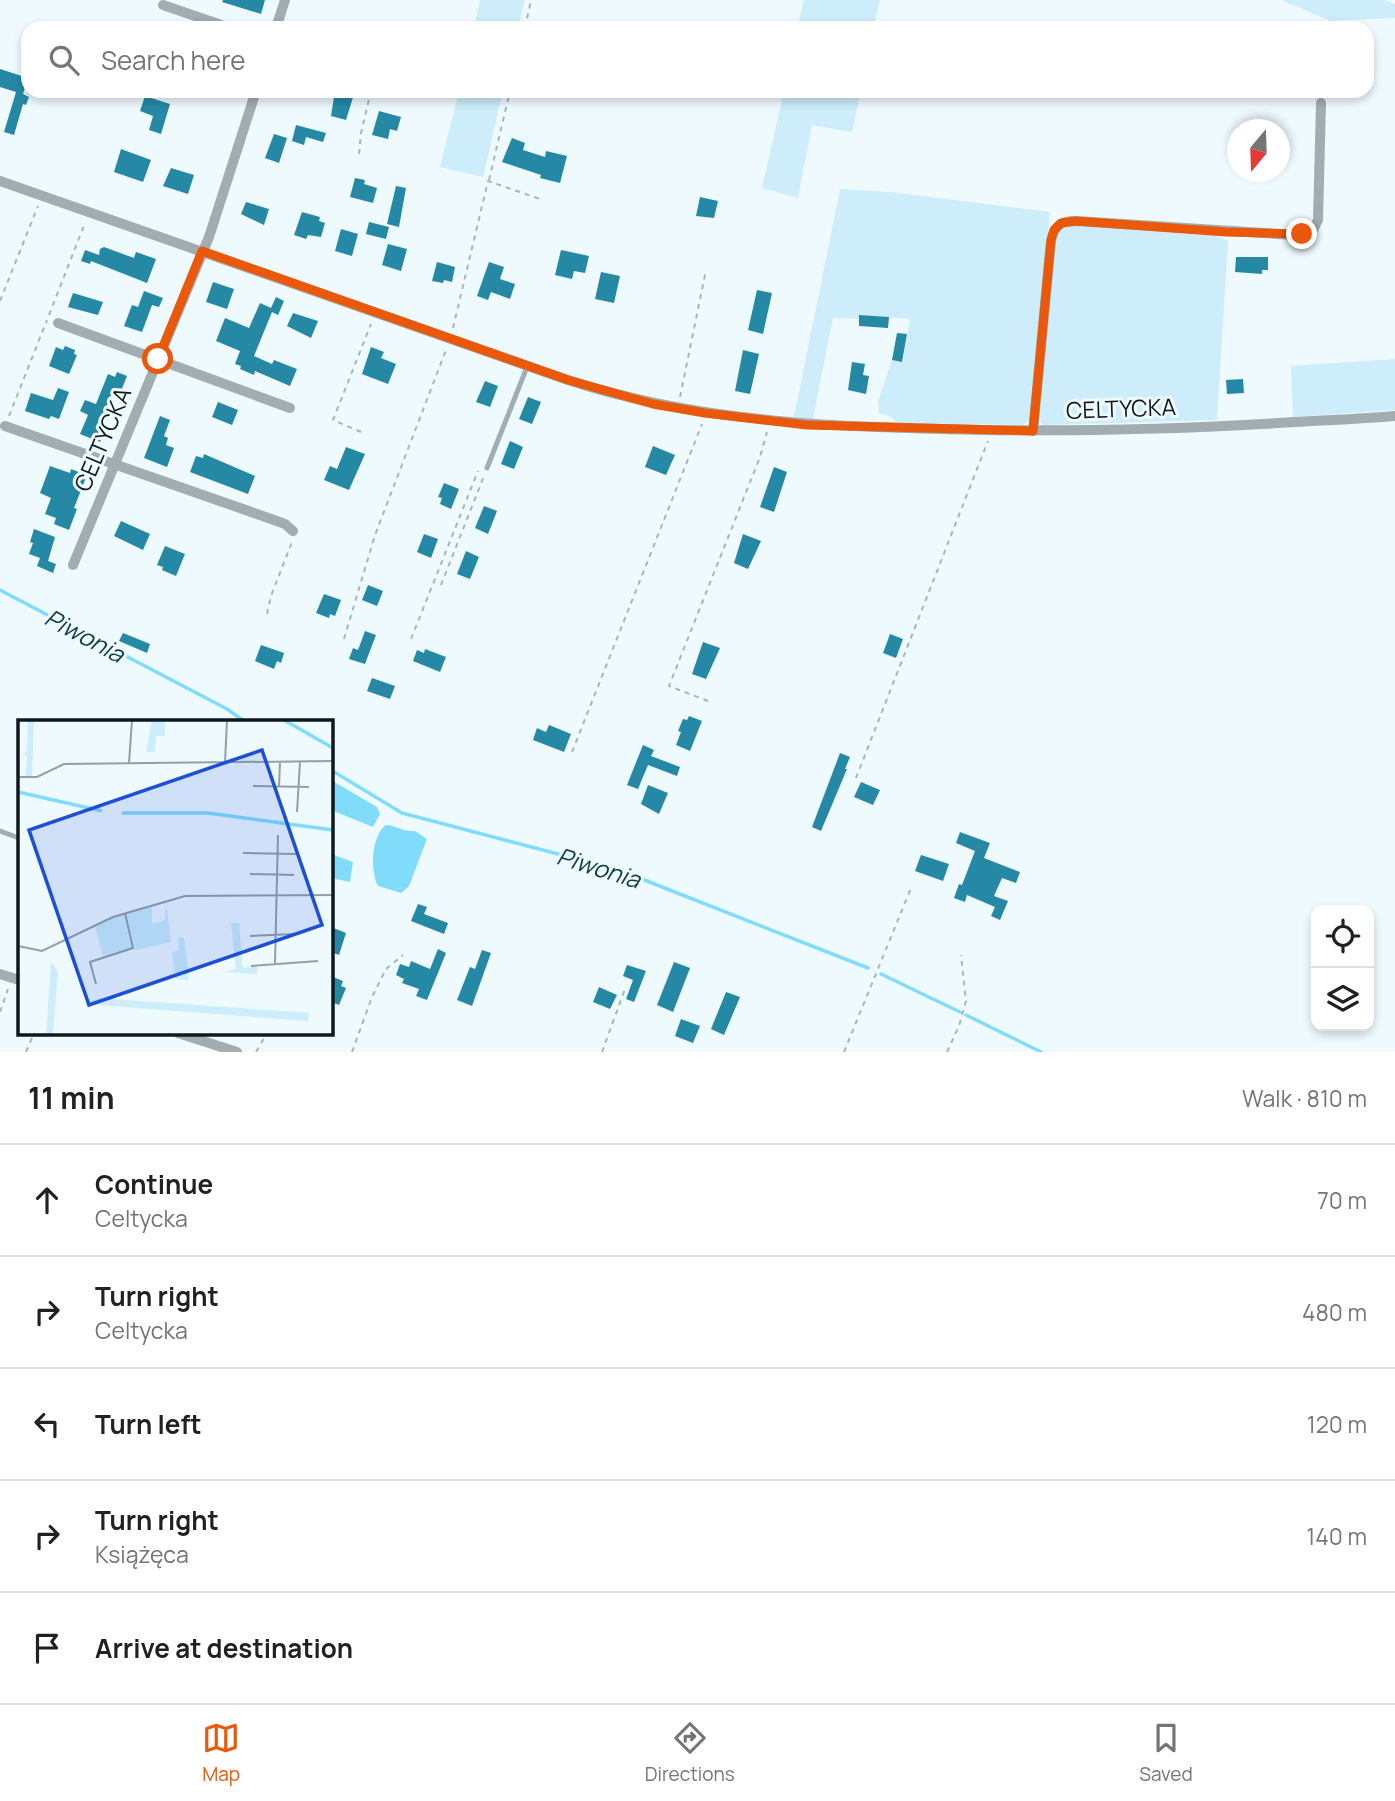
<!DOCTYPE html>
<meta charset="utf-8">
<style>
body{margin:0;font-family:Manrope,sans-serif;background:#f2f2f2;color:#202124}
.controls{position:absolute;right:21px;bottom:21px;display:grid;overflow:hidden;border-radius:14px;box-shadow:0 4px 10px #0003}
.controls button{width:63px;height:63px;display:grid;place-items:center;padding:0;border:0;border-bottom:2px solid #e0e0e0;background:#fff;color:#202124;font:35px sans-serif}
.compass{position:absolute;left:1227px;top:119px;width:63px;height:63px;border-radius:50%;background:#fff;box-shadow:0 4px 10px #0003;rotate:199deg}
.stop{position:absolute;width:21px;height:21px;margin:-16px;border:5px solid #ea580c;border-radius:50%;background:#fff}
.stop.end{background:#ea580c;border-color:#fff;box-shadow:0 2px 7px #0008}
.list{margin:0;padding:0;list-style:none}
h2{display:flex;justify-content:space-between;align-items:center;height:91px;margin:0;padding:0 28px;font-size:30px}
h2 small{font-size:23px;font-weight:400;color:#757577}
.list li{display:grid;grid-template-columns:46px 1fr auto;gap:21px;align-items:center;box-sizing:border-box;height:112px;padding:0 28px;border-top:2px solid #e0e0e0}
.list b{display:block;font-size:26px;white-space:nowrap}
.list p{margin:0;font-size:23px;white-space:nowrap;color:#757577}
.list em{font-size:23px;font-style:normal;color:#757577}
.icon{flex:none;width:38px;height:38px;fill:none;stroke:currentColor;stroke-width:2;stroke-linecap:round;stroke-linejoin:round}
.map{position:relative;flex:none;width:1395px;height:1052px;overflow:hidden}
.search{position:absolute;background:#fff;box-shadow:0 4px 10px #0003;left:21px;right:21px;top:21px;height:77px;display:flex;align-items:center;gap:18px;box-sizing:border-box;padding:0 24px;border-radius:21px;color:#757577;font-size:26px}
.sheet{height:651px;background:#fff}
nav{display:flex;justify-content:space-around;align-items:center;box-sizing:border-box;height:98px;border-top:2px solid #e0e0e0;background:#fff;font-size:19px;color:#757577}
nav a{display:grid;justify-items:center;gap:4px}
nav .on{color:#ea580c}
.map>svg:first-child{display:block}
.green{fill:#ccedf9}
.water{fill:#81dcfc}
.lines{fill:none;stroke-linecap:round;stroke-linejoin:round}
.stream{stroke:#81dcfc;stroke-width:3.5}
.building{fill:#2589a6}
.path{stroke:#aab5b9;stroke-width:2;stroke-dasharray:5 5;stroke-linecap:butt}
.service{stroke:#a1adb1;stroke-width:5}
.minor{stroke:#a1adb1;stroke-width:10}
.route{stroke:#ea580c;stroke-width:9}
.labels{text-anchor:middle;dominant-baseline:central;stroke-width:6;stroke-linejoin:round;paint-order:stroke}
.street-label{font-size:23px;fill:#0f191d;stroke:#effafe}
.water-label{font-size:24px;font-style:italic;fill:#123c49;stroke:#effafe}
.inset-river{fill:none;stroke:#81dcfc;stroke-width:3.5}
.inset-road{fill:none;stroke:#95a0a4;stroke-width:2}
.view{fill:#1d4ed8;fill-opacity:0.15;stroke:#1d4ed8;stroke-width:3.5}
.inset-edge{fill:none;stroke:#0f191d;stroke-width:3.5}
</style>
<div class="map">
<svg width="1395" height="1052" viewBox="0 0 1395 1052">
<rect width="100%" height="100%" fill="#effafe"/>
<!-- green -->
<path class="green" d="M480 0H525L518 28H474Z
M804 0H880L873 28H797Z
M1281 0H1385L1395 4V18L1331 21Z
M459 91H503L483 177 440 167Z
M784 91H861L852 132 812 125 798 198 762 188Z
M840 189 889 192 1050 212 1029 420 1023 425 897 423 892 417 879 413 878 401 892 360 903 361 910 319 860 315 859 319 833 318 813 419 794 417Z
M1072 225 1216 236 1228 241 1217 420 1043 425 1039 420 1056 237 1059 231Z
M1395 359V410L1293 417 1291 366Z"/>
<!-- water -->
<path class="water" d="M331 780 377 807 380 814 373 827 331 810Z
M386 825C396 825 402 832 415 831L427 839 409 886 401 893 378 886C370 870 371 836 386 825Z
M331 854 353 862 350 882 331 878Z"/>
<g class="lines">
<!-- stream -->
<path class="stream" d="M0 590 227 709 244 721
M331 770 402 813 619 870 868 968
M881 974 960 1012
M966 1015 1041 1052"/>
</g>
<!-- building -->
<path class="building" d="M223 0H265L261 14 222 2Z
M0 69 28 78 23 94 29 97 26 105 23 104 14 135 4 132 16 92 0 87Z
M335 91H355L346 120 331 116Z
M145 96 170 104 161 134 149 130 153 116 140 111Z
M379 111 401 117 397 131 390 129 388 139 372 135Z
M296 125 326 133 323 142 306 137 304 145 292 141Z
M274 134 287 138 279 163 265 158Z
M512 138 525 143 523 150 545 157 546 151 567 156 560 183 540 178 541 175 502 162Z
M121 149 151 160 143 182 114 172Z
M171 168 194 175 188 194 163 186Z
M355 178 365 180 364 184 377 188 373 203 350 197Z
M396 186 406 188 399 227 387 224Z
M700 197 718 201 714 218 696 216Z
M246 202 269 209 264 225 241 214Z
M302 212 320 217 319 221 325 223 321 237 308 235 306 239 294 235Z
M369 222 389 227 386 239 366 234Z
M341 229 358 234 352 256 335 251Z
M388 244 407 249 401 271 382 265Z
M104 247 134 258 136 252 156 259 147 283 91 261 90 264 81 261 85 250 99 255 100 249Z
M561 250 589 256 585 273 574 271 572 279 555 275Z
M1236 257H1268V270H1262V274L1235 272Z
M437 262 455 267 452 282 444 280 443 283 432 281Z
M489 262 504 267 500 279 515 284 510 299 491 292 488 300 477 296Z
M601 272 620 276 614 303 595 299Z
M213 282 234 289 227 309 206 302Z
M757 290 772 293 763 334 748 330Z
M144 291 163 298 159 307 152 305 142 332 124 326 132 305 138 307Z
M73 293 103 302 98 315 68 307Z
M276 297 284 301 278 315 272 312 254 356 272 364 274 360 297 369 290 386 255 371 254 375 240 369 241 366 235 364 240 351 216 341 225 318 249 328 260 303 271 308Z
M293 313 318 321 311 338 287 326Z
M859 315 889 317 888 328 859 326Z
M897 333 907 334 902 362 892 360Z
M65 346 75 350 74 354 77 355 69 374 49 366 56 347 63 350Z
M371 347 384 352 381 358 396 364 388 384 362 374Z
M743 350 759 354 750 394 735 391Z
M852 362 865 364 863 375 869 376 866 394 848 390Z
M117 372 127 376 119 396 112 393 102 418 105 419 103 423 107 425 100 442 80 434 88 415 80 411 85 400 96 404 108 374 115 377Z
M1243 379 1244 393 1227 394 1226 380Z
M485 381 498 386 490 407 476 402Z
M58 388 69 392 59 419 51 416 49 419 25 411 31 393 53 400Z
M528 397 541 402 532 424 519 419Z
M218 402 238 410 232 425 212 417Z
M160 416 170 420 164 436 168 438 166 445 174 448 167 467 144 458Z
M510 441 523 447 514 469 501 464Z
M653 446 675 455 666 475 645 467Z
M346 447 365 454 349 490 324 480 330 466 337 469Z
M204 454 255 476 248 494 190 472 196 456 203 458Z
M50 466 70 473 71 469 87 475 74 508 77 509 69 530 54 524 56 518 45 514 51 498 40 493Z
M774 467 787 472 774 512 760 507Z
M444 483 459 489 451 509 440 504 442 498 438 497Z
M484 506 497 511 488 534 475 528Z
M121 521 150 534 143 550 114 536Z
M34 529 55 537 48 561 56 564 53 573 37 566 40 558 29 554 33 543 30 542Z
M424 534 438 539 431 558 417 552Z
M743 534 761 541 748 569 734 563Z
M165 546 185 554 176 576 162 570 163 567 157 565Z
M466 551 479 557 470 579 457 574Z
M368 585 383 591 377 606 362 600Z
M324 594 341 600 335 616 330 614 329 618 316 613Z
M365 631 376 635 365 664 349 659 353 648 358 650Z
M123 633 150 644 147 653 119 641Z
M890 634 903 639 896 658 883 653Z
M703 642 720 648 706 679 692 674Z
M261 645 284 653 281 663 277 661 274 669 255 661Z
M425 649 446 657 440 672 413 661 417 650 424 653Z
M372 678 395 686 390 699 367 691Z
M689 716 702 721 690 751 676 745 681 732 678 731 683 719 687 720Z
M549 725 571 734 564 752 533 740 537 728 546 732Z
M643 745 654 750 651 756 680 767 677 776 648 765 638 789 627 785Z
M840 753 850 757 845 769H847L821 831 812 827Z
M861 782 880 790 873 805 854 797Z
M648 785 668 793 659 814 641 804Z
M960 832 990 843 984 858 1020 872 1016 883 1002 878 994 896 1008 901 1000 920 991 916 995 907 967 895 965 902 954 898 959 884 962 885 975 851 956 843Z
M921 855 949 864 943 881 915 871Z
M418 904 427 907 424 914 448 923 444 934 411 921Z
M331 927 346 933 339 955 331 952Z
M438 949 446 953 427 1000 416 996 419 989 402 983 404 979 396 975 400 964 409 967 411 961 430 969Z
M482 950 491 953 472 1006 457 1000 470 967 475 969Z
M674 962 690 968 673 1012 657 1005Z
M627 965 646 971 634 1002 626 999 633 980 623 976Z
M333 977 343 981 341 986 346 988 339 1005 334 1003 331 1010V983Z
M599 987 617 995 610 1009 593 1002Z
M726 992 740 997 724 1035 711 1029Z
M681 1019 700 1026 693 1043 675 1036Z"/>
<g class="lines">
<!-- path -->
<path class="path" d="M525 28 531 0
M359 154 361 133 371 91
M489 180 510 91
M0 301 38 206
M49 315 85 223
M453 328 488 181 543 200
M680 397 706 270
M9 416 47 320
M361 432 333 420 371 324
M441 585 484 476
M267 614 271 596 292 542
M344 639 375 535 446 350
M411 639 478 471
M708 701 669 686 760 457 767 432
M572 752 702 424
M856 778 988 441
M0 1012 8 989
M26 1052 34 1033
M256 1052 267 1033
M352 1052 372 997 386 969 403 955
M602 1052 625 989
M844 1052 911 888
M947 1052 959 1026 966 1001 961 955"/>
<!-- service -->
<path class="service" d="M487 468 527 367
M0 831 19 838"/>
<!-- minor -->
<path class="minor" d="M163 5 230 28
M276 28 285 0
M0 181 568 380C702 424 842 427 982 430 1086 431 1190 429 1294 422 1328 420 1362 419 1395 416
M58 323 290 408
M5 426 257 514 285 524 293 531
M1033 431 1051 241C1054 226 1061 221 1076 221L1294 235 1308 233 1313 230 1318 220 1321 103
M73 565 209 237 256 91
M0 974 19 980
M178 1033 237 1052"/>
</g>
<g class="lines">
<!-- route -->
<path class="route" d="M158 359 202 251 568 380 653 404 705 413 807 425 1033 431 1051 240 1054 230 1061 223 1076 221 1226 232 1302 234"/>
</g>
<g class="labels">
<!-- street labels -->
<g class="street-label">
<text transform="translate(1121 408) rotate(-2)">CELTYCKA</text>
<text transform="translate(102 439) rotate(-67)">CELTYCKA</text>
</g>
<!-- water labels -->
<g class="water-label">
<text transform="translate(85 635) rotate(28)">Piwonia</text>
<text transform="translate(599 867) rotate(17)">Piwonia</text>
</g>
</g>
<!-- overview -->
<g transform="translate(18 720)">
<rect width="315" height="315" fill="#effafe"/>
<path d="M10 0H16L14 56H8L9 35 3 34 9 32ZM134 0H147V16H138L137 32H128ZM148 181 153 222 117 230 108 194 134 187V204L142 202 147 200ZM106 194 114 228 85 236 77 205ZM213 203H221L225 248 239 246V254L206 252 218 249ZM160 218H166L171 260 158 259 154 232 161 231ZM33 241 40 252 35 313 43 315H28ZM81 278 291 293 290 301 66 284Z" fill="#ccedf9"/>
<path class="inset-river" d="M266 0 315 28M0 72 84 91M104 93H190L315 110"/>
<path class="inset-road" d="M111 43 114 0M207 43 209 0M0 57H19L46 44 315 41M235 66 291 67M261 67 262 42M279 92 282 42M225 133 279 134M232 154 276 155M232 216 277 214M0 226 24 231 95 197 167 176 315 175M257 243 260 115M233 246 300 241M78 264 72 242 115 228 107 193"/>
<path class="view" d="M244 30 304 205 71 285 11 110Z"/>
<rect width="315" height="315" class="inset-edge"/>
</g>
</svg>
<div class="controls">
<button><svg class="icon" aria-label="locate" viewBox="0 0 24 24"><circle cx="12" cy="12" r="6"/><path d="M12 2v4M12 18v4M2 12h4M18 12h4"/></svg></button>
<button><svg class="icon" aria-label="layers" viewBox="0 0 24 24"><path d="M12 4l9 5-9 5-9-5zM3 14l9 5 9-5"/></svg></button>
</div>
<svg class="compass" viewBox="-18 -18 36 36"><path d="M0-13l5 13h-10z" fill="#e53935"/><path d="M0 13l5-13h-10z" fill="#757577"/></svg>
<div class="stop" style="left:158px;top:359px"></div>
<div class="stop end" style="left:1302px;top:234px"></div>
<div class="search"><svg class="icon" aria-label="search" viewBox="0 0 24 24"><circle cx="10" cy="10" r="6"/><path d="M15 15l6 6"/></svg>Search here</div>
</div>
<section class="sheet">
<h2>11 min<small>Walk · 810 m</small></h2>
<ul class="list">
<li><svg class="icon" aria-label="ahead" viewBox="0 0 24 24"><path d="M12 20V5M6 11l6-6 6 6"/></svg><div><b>Continue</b><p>Celtycka</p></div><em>70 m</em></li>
<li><svg class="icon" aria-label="right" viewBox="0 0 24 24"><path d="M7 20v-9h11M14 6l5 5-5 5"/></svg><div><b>Turn right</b><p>Celtycka</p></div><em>480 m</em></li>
<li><svg class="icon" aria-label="left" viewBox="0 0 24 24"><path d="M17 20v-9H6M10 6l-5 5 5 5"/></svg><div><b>Turn left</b></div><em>120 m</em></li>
<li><svg class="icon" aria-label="right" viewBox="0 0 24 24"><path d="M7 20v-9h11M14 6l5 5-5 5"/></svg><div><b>Turn right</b><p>Książęca</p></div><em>140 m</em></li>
<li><svg class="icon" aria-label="arrive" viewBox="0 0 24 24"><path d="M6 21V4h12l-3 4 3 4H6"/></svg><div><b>Arrive at destination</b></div></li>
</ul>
</section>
<nav>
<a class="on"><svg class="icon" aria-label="map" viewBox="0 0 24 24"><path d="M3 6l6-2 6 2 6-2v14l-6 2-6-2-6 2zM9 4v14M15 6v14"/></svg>Map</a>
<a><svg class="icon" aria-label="directions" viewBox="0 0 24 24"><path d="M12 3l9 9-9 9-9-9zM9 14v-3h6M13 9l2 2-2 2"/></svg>Directions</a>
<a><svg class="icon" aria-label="saved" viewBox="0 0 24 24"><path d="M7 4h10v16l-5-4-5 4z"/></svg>Saved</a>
</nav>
